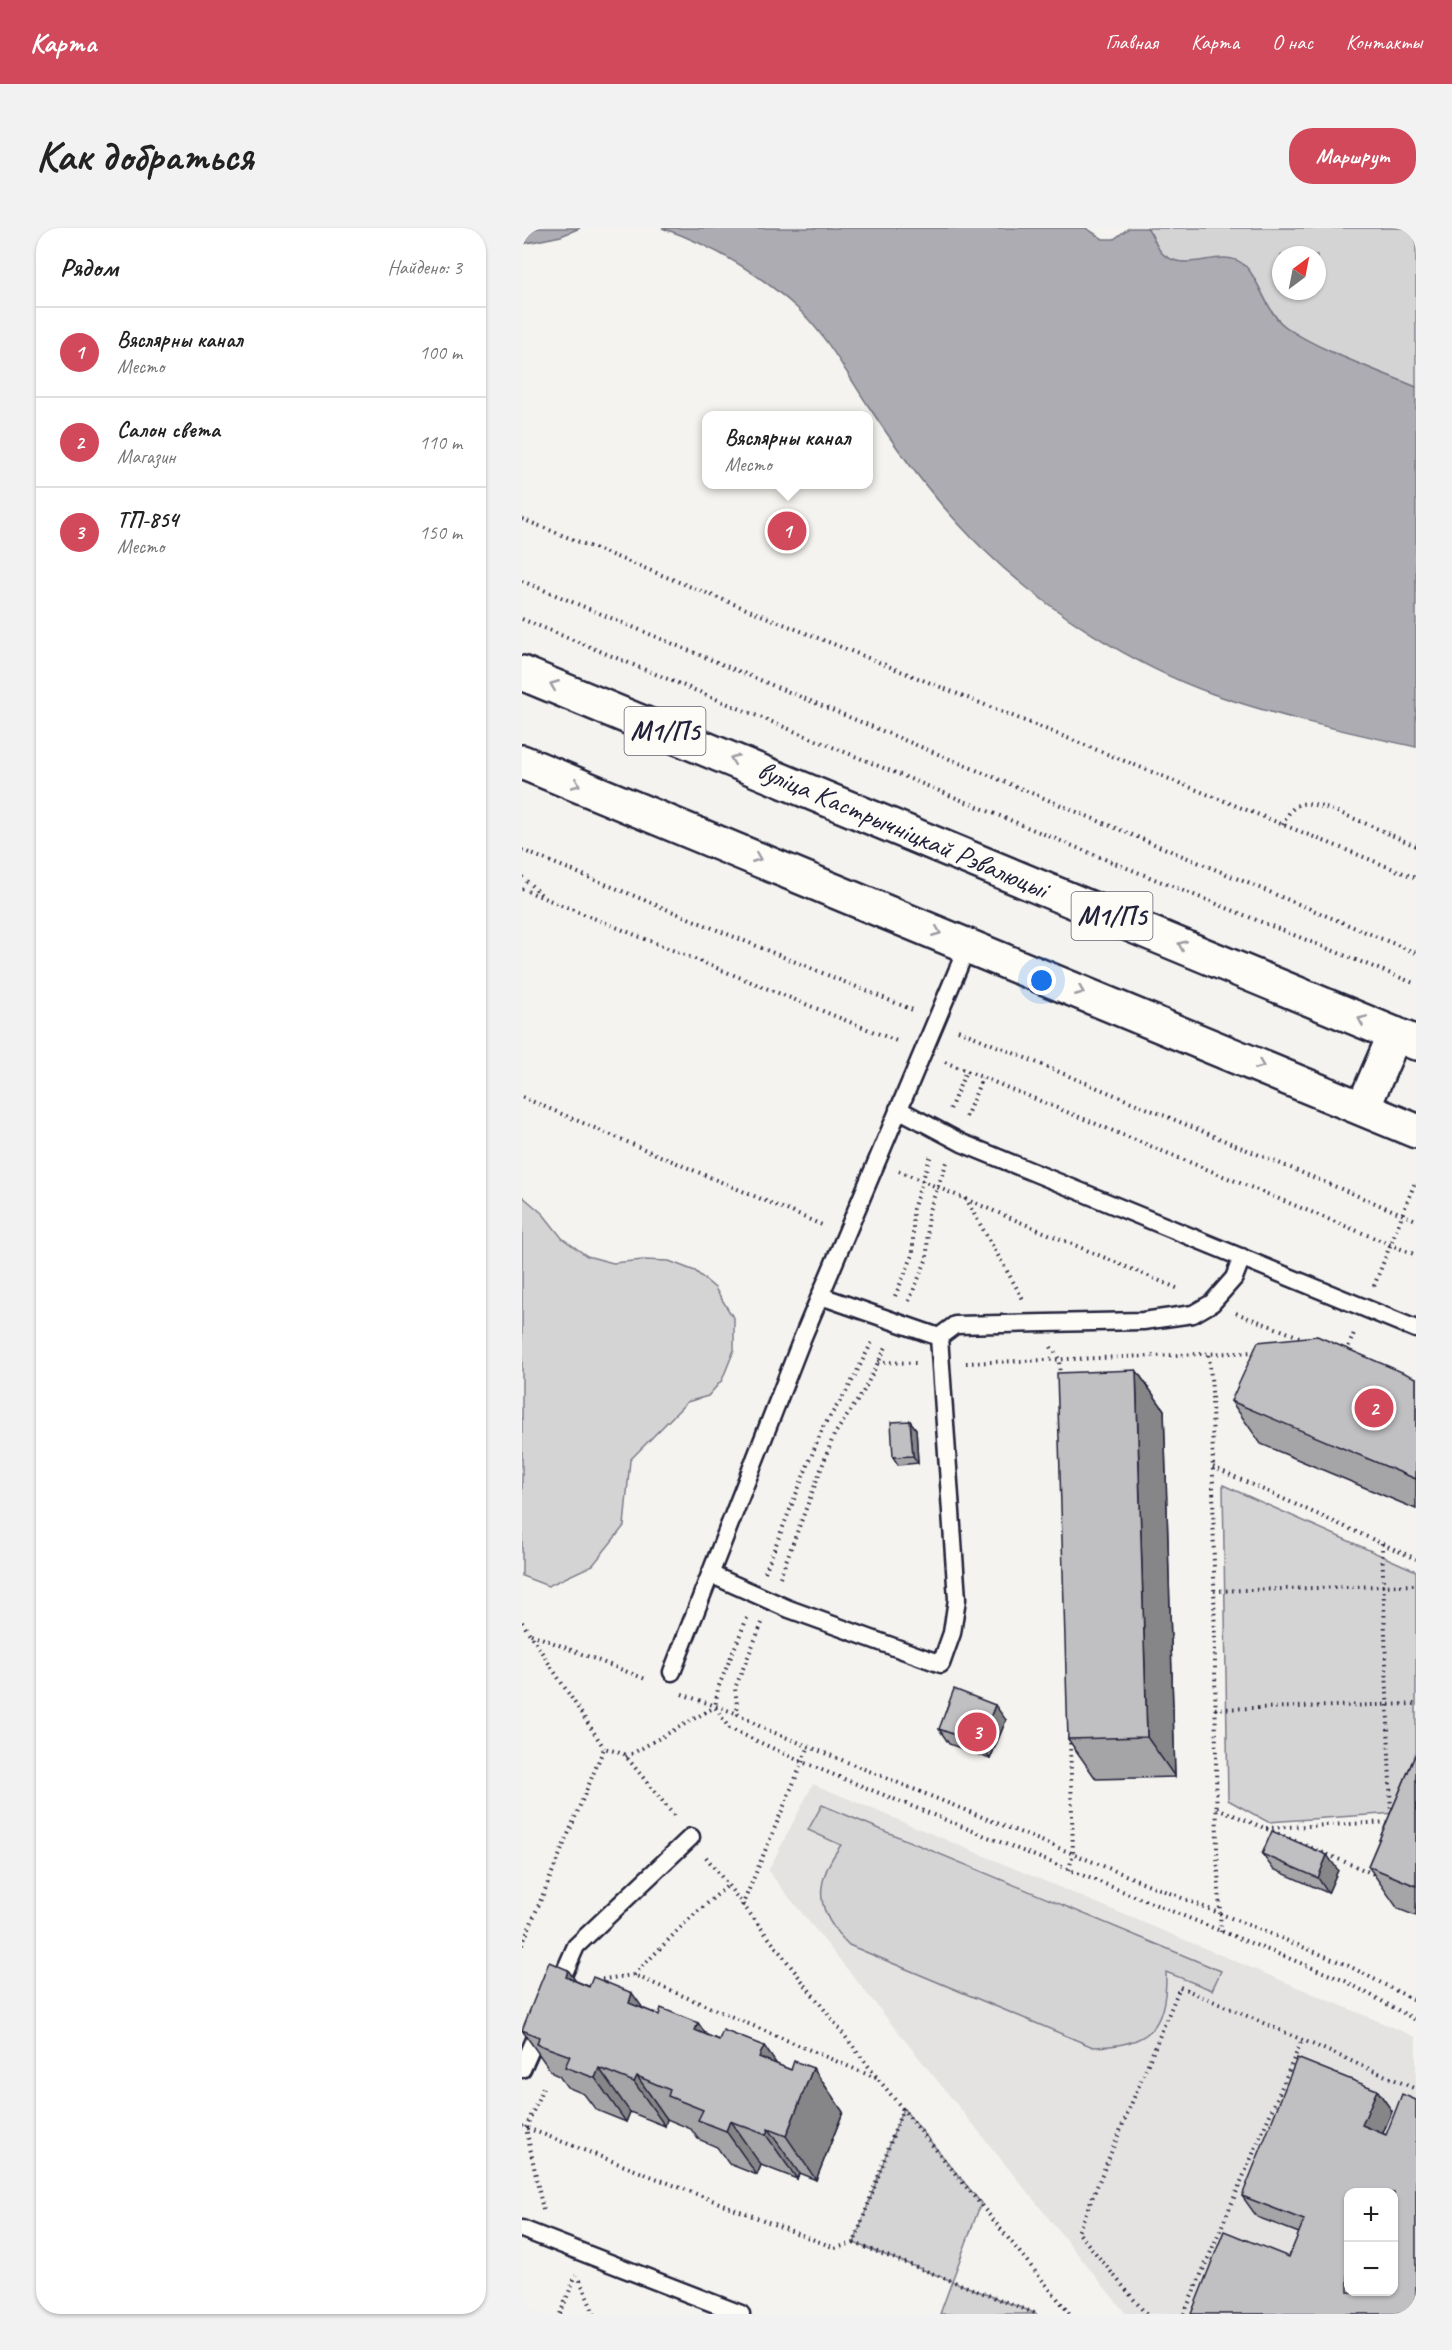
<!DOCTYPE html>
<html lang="ru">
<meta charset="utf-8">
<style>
body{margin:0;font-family:Caveat,sans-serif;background:#f2f2f2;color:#222}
.controls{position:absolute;right:18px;bottom:18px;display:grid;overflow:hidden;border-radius:12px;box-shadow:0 2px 4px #0004}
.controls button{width:54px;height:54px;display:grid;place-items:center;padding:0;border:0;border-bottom:2px solid #e0e0e0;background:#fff;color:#222;font:30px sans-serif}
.compass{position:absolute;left:750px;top:18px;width:54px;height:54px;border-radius:50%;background:#fff;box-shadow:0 2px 4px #0004;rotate:32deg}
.you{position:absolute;left:520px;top:753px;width:21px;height:21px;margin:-15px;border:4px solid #fff;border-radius:50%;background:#1a73e8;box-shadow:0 0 0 9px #1a73e833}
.badge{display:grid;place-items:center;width:39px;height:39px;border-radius:50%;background:#d1495b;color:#fff;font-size:20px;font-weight:700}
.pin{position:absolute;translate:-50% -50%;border:3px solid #fff;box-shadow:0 2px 6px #0006}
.popup{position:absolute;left:180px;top:183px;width:171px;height:78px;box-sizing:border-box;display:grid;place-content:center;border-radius:12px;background:#fff;filter:drop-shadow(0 2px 4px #0005);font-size:20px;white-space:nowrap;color:#767676}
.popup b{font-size:22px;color:#222}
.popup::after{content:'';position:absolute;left:50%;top:100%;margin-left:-12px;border:12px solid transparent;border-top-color:#fff}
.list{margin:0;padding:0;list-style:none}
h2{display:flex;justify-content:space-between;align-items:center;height:78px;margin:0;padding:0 24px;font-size:26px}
h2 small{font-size:20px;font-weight:400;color:#767676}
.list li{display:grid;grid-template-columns:39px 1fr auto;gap:18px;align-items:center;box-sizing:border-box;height:90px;padding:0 24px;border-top:2px solid #e0e0e0}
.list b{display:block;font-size:22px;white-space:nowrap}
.list p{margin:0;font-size:20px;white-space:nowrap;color:#767676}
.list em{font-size:20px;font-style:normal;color:#767676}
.map{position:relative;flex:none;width:894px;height:2086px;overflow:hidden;border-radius:24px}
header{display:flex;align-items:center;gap:36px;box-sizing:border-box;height:84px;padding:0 30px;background:#d1495b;color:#fff}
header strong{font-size:28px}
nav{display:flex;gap:33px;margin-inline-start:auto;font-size:21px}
.intro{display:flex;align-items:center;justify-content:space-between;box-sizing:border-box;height:144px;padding:0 36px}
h1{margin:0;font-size:42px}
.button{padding:15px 27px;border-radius:24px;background:#d1495b;color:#fff;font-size:21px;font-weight:700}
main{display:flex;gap:36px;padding:0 36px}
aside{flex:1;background:#fff;border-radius:24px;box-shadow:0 2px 4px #0004}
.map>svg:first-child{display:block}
.built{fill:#e4e3e2;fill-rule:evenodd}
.green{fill:#d5d4d5;stroke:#7c7b88;stroke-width:1.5;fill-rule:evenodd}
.water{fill:#acacb2;stroke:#757582;stroke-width:1.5}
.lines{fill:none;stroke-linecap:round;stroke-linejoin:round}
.lane-casing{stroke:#22223b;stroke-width:21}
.highway-casing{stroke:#22223b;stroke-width:38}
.path{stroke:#22223b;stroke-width:4;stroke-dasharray:1.5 4.5;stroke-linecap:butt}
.lane{stroke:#fdfcf7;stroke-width:16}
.highway{stroke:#fdfcf7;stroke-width:33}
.wall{fill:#a5a4a7;stroke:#22223b;stroke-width:1.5}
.shaded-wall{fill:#868688;stroke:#22223b;stroke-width:1.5}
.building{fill:#c0bfc2;stroke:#22223b;stroke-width:1.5;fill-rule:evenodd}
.oneway{stroke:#9a9aa2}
.labels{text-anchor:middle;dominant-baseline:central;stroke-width:5;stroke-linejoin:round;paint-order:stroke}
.shield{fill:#fdfcf7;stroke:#646373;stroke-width:1.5}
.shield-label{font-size:27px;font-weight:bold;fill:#22223b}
.street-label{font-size:28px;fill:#22223b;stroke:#fdfcf7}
</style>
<header>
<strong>Карта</strong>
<nav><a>Главная</a><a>Карта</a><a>О нас</a><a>Контакты</a></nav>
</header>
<div class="intro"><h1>Как добраться</h1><a class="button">Маршрут</a></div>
<main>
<aside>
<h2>Рядом<small>Найдено: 3</small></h2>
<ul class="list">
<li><span class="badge">1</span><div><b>Вяслярны канал</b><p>Место</p></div><em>100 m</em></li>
<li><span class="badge">2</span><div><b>Салон света</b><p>Магазин</p></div><em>110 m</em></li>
<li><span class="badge">3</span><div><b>ТП-854</b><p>Место</p></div><em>150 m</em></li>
</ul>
</aside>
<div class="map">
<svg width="894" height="2086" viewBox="0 0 894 2086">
<rect width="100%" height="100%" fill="#f4f3ef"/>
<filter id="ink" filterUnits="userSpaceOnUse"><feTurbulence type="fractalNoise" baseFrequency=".0167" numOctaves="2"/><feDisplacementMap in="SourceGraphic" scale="12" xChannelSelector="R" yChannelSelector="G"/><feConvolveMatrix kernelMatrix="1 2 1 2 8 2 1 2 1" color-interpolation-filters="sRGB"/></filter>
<g filter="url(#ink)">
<!-- built -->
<path class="built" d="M291 1556 894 1809V2086H604L246 1643ZM826 1964H872V2064H826Z"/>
<!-- green -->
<path class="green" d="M625 0H894V159C860 144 782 118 758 94 743 79 735 46 721 37 701 23 665 45 642 27 633 20 632 7 625 0ZM759 27H795V63H759Z
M0 968 21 986 40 1010 65 1028 91 1035 121 1032 147 1033 173 1043 193 1060 212 1091V1122L200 1152 186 1168 165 1174 108 1232 102 1298 71 1337 26 1358 0 1348Z
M701 1257 894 1343V1532L874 1585 746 1594 706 1572Z
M300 1577 699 1743 690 1762 644 1744C645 1801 627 1818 571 1819L327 1717C293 1684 291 1655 319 1617L286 1602Z
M381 1880 459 1975 430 2053 515 2086H418L430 2053 332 2015Z"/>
<!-- water -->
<path class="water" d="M0 0H58L39 8 0 16Z
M140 0H564L581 11H592L607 0H625C632 7 633 20 642 27 666 46 698 19 721 36 736 48 742 78 758 94 782 117 860 144 894 159V519C826 504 757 489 691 466 610 437 521 380 460 320 417 278 380 229 347 179 325 146 304 106 274 79 235 44 189 17 140 0Z"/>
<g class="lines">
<!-- lane casing -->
<g class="lane-casing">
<path id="lane" d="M376 881 440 915 894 1101
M299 1068 417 1109 433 1097 621 1093 671 1086 690 1075 712 1050 720 1029
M188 1346 267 1381 419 1436 430 1405 435 1371 417 1109
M150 1444 280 1111 446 717
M35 1761 54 1718 169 1609
M0 1841 19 1798
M0 2001 219 2086"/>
</g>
<!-- highway casing -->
<g class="highway-casing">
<path id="highway" d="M0 445 894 815
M0 534 894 903
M841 880 873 806"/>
</g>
<!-- path -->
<path class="path" d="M0 291 894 650
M0 353 894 725
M0 391 585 632 894 756
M761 597C765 588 769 579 779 576 799 572 872 609 894 618
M0 622 391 782
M0 649 22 669
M0 661 377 814
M436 802 894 992
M423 834 894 1027
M0 869 300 997
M428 881 444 843
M444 889 460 850
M377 943 657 1061
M443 970 501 1071
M852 1058 894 952
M373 1068 391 1027V981L409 927
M387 1073 405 1030 406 985 425 934
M714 1085 783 1111
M529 1119 537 1131 538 1148
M824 1124 833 1103
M687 1127 690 1161 695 1623 699 1704
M356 1134 395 1135
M444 1135 733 1124
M691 1239 894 1331
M860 1315 869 1587
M243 1344 301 1199 326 1161 351 1112
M258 1349 312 1207 340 1166 365 1117
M692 1363 894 1357
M225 1390 196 1460 193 1479 207 1500 280 1534 823 1753 894 1792
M0 1394 82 1520
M240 1395 213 1460 216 1486 241 1500 825 1737 894 1773
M9 1406 126 1452
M160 1466 216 1486
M693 1481 894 1476
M104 1529 193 1479
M695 1580 854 1647
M744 1600 869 1594
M184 1629 357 1852 548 2086
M547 1642 551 1625 548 1509
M220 1678 287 1518
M0 1717 82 1520 102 1526 154 1590
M112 1747 165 1693 204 1659
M74 1752 112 1747 356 1851
M0 1898 313 2020 332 2015 381 1880
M21 1982 4 1900 22 1857
M332 2015 515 2086
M58 2052 72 2086
M38 2086 54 2047
M624 2086 556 2004 658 1759 894 1861
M662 2086 780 1812"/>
<!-- lane -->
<use href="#lane" class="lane"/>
<!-- highway -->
<use href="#highway" class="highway"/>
</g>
<!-- wall -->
<path class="wall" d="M614 1142 642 1182 653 1549 574 1551 546 1511Z
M894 1150V1281L739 1216 709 1173Z
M388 1193 394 1201 396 1235 376 1237 371 1229Z
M484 1492 468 1531 427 1516 417 1501Z
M894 1525V1688L876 1681 846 1638Z
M740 1626 816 1642 806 1665 751 1641Z
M54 1753 137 1787 176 1795 184 1807 197 1812 242 1818 254 1836 269 1842 291 1840 321 1884 294 1952 277 1945 275 1951 239 1937 235 1947 207 1936 195 1919 176 1911 169 1901 145 1891 143 1898 108 1884 104 1894 74 1882 62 1866 45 1859 37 1848 30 1845 0 1802Z
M855 1862 870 1883 861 1905 864 1907 894 1872 767 2029 777 2005 735 1989 720 1968Z"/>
<!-- shaded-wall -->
<path class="shaded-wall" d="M614 1142 642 1182 653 1549 625 1509Z
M388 1193 394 1201 396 1235 391 1228Z
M473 1477 484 1492 468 1531 458 1516Z
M805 1627 816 1642 806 1665 796 1650Z
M46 1742 77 1786 44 1749Z
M110 1765 141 1808 107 1775Z
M176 1795 207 1838 173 1802Z
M242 1818 272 1861 237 1829Z
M77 1840 108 1884 104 1894 73 1850Z
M291 1840 321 1884 294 1952 264 1908Z
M115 1848 145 1891 143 1898 112 1854Z
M855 1862 870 1883 855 1919 840 1897Z
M208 1893 239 1937 235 1947 204 1903Z
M246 1901 277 1945 275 1951 244 1907Z"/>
<!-- building -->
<path class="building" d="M795 1108 894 1150V1251L709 1173 736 1114Z
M614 1142 625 1509 546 1511 535 1145Z
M388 1193 391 1228 371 1229 369 1194Z
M432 1461 473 1477 458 1516 417 1501Z
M894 1525V1658L846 1638Z
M750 1603 805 1627 796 1650 740 1626Z
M27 1734 46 1742 44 1749 67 1759 71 1749 110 1765 107 1775 137 1787 139 1780 176 1795 173 1802 197 1812 201 1802 242 1818 237 1829 269 1842 272 1833 291 1840 264 1908 246 1901 244 1907 208 1893 204 1903 176 1892 181 1882 146 1868 148 1862 115 1848 112 1854 77 1840 73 1850 43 1839 48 1828 15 1816 17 1809 0 1802Z
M775 1830 855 1862 840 1897 864 1907 880 1866 894 1872V2086H669L702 2003 767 2029 782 1992 720 1968ZM826 1965H872V2064H826Z"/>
<!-- one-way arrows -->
<defs><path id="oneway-chevron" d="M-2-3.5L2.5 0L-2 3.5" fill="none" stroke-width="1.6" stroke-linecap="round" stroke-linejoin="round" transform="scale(1.5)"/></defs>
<g class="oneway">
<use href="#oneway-chevron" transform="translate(32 457) rotate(-158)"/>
<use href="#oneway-chevron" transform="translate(212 531) rotate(-158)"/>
<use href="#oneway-chevron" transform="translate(54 556) rotate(22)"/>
<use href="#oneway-chevron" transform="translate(235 630) rotate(22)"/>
<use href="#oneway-chevron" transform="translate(415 704) rotate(22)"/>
<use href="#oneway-chevron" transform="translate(660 717) rotate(-157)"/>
<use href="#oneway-chevron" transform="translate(558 763) rotate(22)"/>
<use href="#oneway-chevron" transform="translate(840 792) rotate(-157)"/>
<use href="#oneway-chevron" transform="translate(738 837) rotate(22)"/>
</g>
</g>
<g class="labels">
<!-- shield labels -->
<g class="shield">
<rect x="102.5" y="479" width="81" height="48" rx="4.5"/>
<rect x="549.5" y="664" width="81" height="48" rx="4.5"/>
</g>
<g class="shield-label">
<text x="143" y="503">М1/П5</text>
<text x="590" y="688">М1/П5</text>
</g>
<!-- street labels -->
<g class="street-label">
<text transform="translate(381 601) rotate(23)">вуліца Кастрычніцкай Рэвалюцыі</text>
</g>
</g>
</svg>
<div class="controls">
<button>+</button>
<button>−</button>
</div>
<svg class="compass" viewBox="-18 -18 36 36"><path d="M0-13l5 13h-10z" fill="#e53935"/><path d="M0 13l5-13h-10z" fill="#767676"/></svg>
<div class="you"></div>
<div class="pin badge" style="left:265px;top:303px">1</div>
<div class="popup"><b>Вяслярны канал</b>Место</div>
<div class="pin badge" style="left:852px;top:1180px">2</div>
<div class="pin badge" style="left:455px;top:1504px">3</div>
</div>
</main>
